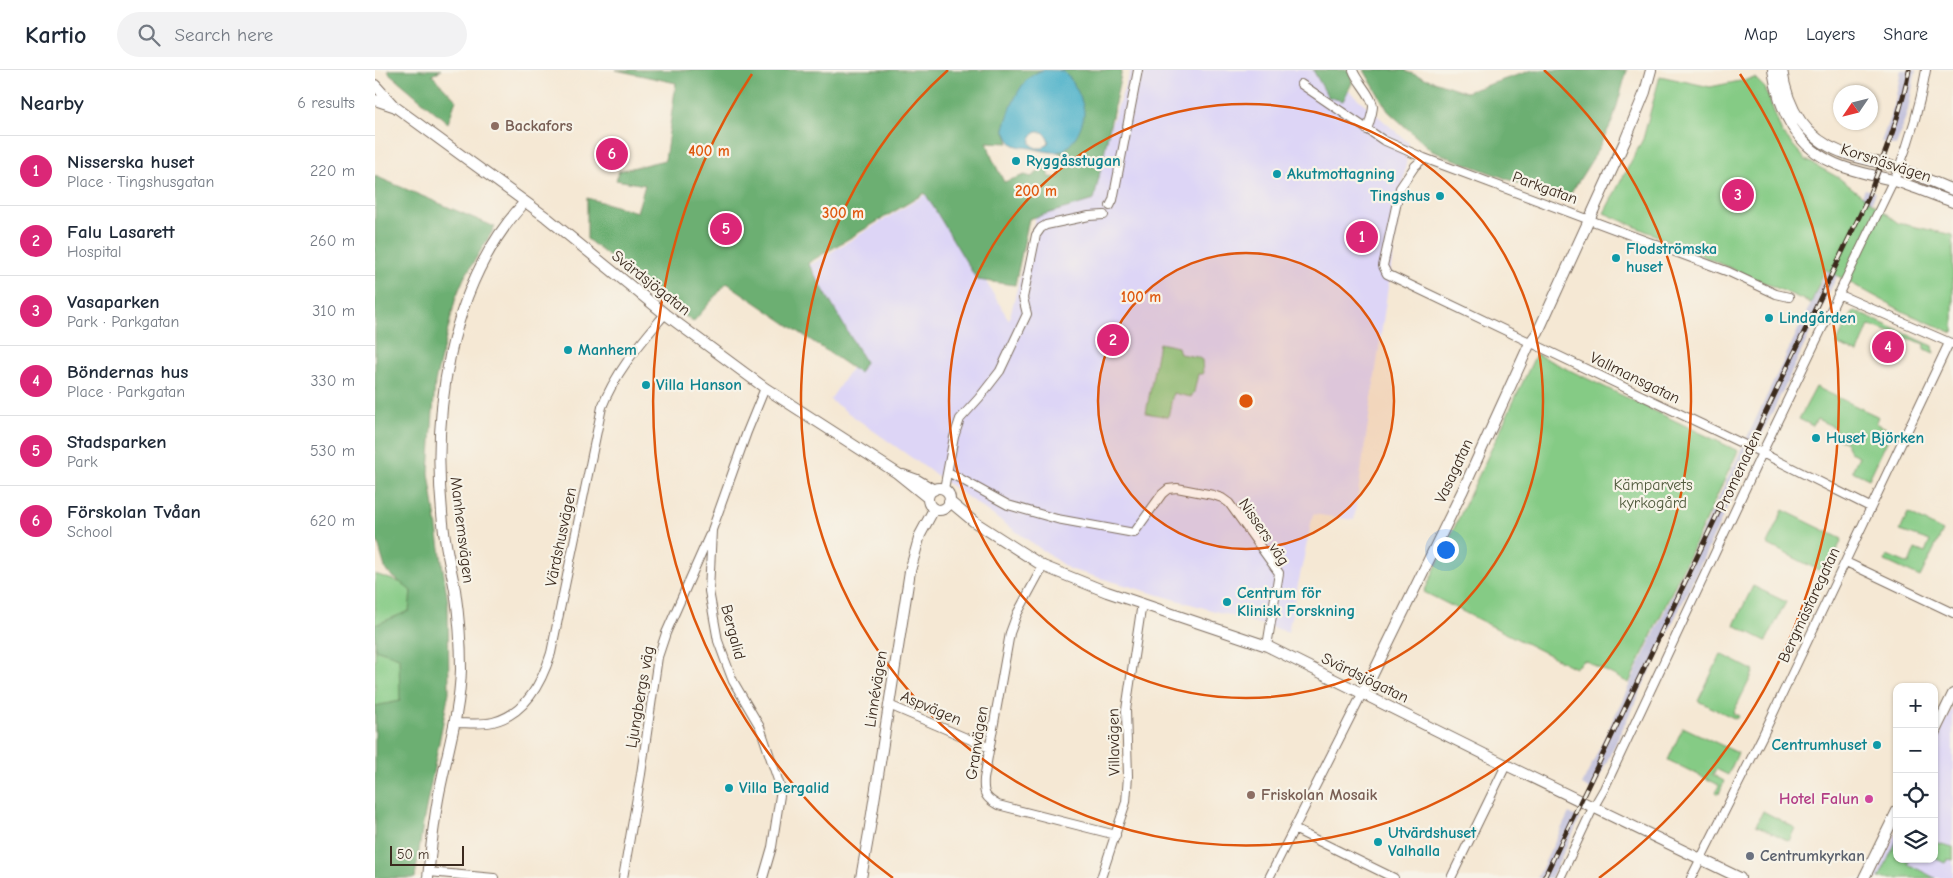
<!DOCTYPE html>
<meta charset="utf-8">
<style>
body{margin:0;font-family:"Comic Neue",sans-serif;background:#f2f2f3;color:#1f2937}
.controls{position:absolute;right:15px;bottom:15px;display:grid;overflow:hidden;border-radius:10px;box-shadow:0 1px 4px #0004}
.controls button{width:45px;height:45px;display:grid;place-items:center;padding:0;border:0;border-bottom:1px solid #e0e1e3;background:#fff;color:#1f2937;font:25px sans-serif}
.compass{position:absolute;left:1458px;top:15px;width:45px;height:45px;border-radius:50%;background:#fff;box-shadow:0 1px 4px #0004;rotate:235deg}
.scale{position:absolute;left:15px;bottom:12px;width:74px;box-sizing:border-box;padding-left:5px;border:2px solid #3b2a1e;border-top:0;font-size:14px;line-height:18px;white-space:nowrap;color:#3b2a1e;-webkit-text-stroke:4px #f7f3e8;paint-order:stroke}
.you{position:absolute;left:1070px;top:479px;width:18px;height:18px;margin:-12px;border:4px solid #fff;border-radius:50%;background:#1a73e8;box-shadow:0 0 0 8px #1a73e833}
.badge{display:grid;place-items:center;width:32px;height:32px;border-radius:50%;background:#db2777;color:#fff;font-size:16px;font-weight:700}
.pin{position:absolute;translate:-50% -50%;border:2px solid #fff;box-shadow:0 1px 5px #0006}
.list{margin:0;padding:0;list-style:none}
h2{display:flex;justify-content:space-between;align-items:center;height:65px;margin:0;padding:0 20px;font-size:21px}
h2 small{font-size:16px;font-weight:400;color:#747a83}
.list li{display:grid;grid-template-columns:32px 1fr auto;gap:15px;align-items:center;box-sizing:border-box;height:70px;padding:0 20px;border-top:1px solid #e0e1e3}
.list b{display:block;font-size:19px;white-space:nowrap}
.list p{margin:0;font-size:16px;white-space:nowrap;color:#747a83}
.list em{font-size:16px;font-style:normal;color:#747a83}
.icon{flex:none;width:28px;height:28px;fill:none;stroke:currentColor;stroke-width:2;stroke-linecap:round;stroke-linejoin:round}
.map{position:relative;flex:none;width:1578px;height:808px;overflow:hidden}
header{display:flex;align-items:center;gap:30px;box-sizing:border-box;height:70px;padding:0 25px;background:#fff;border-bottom:1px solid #e0e1e3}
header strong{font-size:24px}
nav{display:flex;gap:28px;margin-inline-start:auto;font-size:18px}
.search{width:350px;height:45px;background:#f2f2f3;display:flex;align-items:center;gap:12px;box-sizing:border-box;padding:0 18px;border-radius:28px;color:#747a83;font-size:19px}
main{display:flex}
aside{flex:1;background:#fff}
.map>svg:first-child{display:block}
.built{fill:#ddd5f6}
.industrial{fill:#c2c1dc}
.green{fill:#85cb85;stroke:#607a52}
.forest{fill:#6caf72;stroke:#546c48}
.water{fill:#4ab0c9;stroke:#426d74;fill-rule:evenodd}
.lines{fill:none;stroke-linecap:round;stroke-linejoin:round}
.minor-casing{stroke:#7c6c5e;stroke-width:10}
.tertiary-casing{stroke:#7c6c5e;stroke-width:12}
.minor{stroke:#fff;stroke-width:8}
.tertiary{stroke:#fff;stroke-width:10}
.rail-casing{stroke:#3b2a1e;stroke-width:5}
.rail{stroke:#f7f3e8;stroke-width:3;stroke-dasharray:9;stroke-linecap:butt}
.ring{fill:none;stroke:#df570d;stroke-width:2.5}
.education-dot{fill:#8d6e63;stroke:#f7f3e8;stroke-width:2}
.culture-dot{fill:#0f9aa8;stroke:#f7f3e8;stroke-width:2}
.hotel-dot{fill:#d1479c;stroke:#f7f3e8;stroke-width:2}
.worship-dot{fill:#6b7280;stroke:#f7f3e8;stroke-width:2}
.labels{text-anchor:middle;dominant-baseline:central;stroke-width:4.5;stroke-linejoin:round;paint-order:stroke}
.education-label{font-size:16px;font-weight:bold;fill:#785e54;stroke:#f7f3e8;text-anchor:start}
.culture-label{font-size:16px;font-weight:bold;fill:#0d838f;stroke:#f7f3e8;text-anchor:start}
.street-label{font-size:16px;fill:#3b2a1e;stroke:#f7f3e8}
.park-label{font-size:16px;fill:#515a3d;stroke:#f7f3e8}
.hotel-label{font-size:16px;font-weight:bold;fill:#b23c85;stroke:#f7f3e8;text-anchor:end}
.worship-label{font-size:16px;font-weight:bold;fill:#5b616d;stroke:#f7f3e8;text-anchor:start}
.centre{fill:#df570d;stroke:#f7f3e8;stroke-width:2.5}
.ring-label{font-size:15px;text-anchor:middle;font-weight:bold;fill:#df570d;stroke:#f7f3e8;stroke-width:4.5;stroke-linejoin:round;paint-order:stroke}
</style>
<header>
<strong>Kartio</strong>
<div class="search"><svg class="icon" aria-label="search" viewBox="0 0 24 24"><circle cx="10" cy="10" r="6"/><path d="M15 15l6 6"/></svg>Search here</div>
<nav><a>Map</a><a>Layers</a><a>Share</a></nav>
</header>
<main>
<aside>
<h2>Nearby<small>6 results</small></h2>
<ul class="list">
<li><span class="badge">1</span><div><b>Nisserska huset</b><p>Place · Tingshusgatan</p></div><em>220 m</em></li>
<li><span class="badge">2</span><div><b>Falu Lasarett</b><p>Hospital</p></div><em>260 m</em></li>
<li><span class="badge">3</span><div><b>Vasaparken</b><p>Park · Parkgatan</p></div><em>310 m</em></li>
<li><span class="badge">4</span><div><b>Böndernas hus</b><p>Place · Parkgatan</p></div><em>330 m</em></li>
<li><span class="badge">5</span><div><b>Stadsparken</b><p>Park</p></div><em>530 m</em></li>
<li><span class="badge">6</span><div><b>Förskolan Tvåan</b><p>School</p></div><em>620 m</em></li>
</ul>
</aside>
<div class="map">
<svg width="1578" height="808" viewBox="0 0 1578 808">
<rect width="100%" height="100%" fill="#f7f3e8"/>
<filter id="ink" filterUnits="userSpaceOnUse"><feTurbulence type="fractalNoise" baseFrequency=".02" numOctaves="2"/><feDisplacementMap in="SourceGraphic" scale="10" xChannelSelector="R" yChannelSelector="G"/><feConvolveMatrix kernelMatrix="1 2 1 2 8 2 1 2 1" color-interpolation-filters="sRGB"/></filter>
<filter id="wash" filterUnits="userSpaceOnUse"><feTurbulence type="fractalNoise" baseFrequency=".0096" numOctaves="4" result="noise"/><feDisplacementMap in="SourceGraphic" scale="20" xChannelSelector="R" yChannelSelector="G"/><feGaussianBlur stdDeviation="1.12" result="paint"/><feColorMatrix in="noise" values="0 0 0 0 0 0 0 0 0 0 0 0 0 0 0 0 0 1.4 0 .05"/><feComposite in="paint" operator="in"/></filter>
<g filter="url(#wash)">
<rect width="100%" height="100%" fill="#f5e8d4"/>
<!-- built -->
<path class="built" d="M756 0H950L1034 73 979 450 938 444 913 562 694 499 455 330 483 288 427 200 556 121 634 250 662 141 715 113Z
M1578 637V808H1500L1522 760V789H1559V677Z"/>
<!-- industrial -->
<path class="industrial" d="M1526 0H1541L1533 40 1521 76 1506 72 1519 36Z
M1490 119 1501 122 1498 130 1218 721 1207 715Z
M1194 743 1205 749 1176 808H1162Z"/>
<!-- green -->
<path class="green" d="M1285 6 1335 17 1380 8 1390 18 1407 63 1431 90 1464 108 1523 153 1578 165V263L1529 242 1450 199 1436 233 1229 143 1268 69Z
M1480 241 1558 276 1559 283 1549 279 1550 274 1494 255 1483 283 1461 274 1477 242Z
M784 273 803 277 805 284 822 287 827 290 828 304H823L819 322 816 327 798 323 793 347 771 343Z
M1161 284 1363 381 1254 613 1209 590 1200 598 1049 522Z
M1441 317 1504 347 1501 353 1517 361 1494 409 1477 401 1484 386 1475 382 1470 372 1458 366 1461 358 1442 349 1438 356 1424 349Z
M1408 440 1467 469 1451 504 1392 474Z
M1533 443 1568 461 1545 507 1510 491 1512 485 1534 494 1540 479 1550 483 1555 471 1525 461Z
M0 504 36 516V629L0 662Z
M1378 516 1411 532 1391 571 1359 555Z
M1346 584 1379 601 1358 643 1364 646 1361 649 1323 631Z
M1308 657 1363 683 1353 705 1341 699 1338 705 1349 711 1344 724 1341 722 1344 715 1293 690Z
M1388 741 1420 758 1414 771 1381 755Z
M1522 770V789H1535L1533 794 1560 808H1504Z
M1559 772 1578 777V790L1573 789 1570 793 1559 788Z"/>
<!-- forest -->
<path class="forest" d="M13 0H66L57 5 81 30 73 53 14 3Z
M241 0H668L664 1 629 58 634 73 612 72 617 88 629 112 650 105 656 107 669 98 674 99V107L684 108 687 85 683 82 691 79 689 2 684 0H747L719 130 654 149 640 215 602 210 550 123 433 193 490 292 484 303 352 213 318 252 212 169V128L262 142 270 115 241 110 244 101 290 90 301 13Z
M938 0H976L977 13 968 31 953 27Z
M989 0H1031L1032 2 1091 22 1158 0H1252L1238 50 1220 85 1191 131 1057 81 1013 41Z
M0 106 120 157 89 208 81 227 60 312 54 403 73 533 74 622 48 753 40 808H0V636L25 631 24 587 0 579V555L34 541 36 521 11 501 0 463Z"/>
<!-- water -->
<path class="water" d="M668 0C673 0 682 0 687 1 697 6 708 30 709 41 710 53 697 80 683 82 675 83 664 80 656 78 637 76 636 76 629 58 636 37 644 7 668 0ZM662 62H668L672 66 674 72 668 78H661L656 74C655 67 657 65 662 62Z"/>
</g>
<g filter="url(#ink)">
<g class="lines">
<!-- minor casing -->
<g class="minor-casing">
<path id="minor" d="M978 0C982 12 997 25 998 36 998 43 994 53 992 60
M926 14 1008 70 1049 88 1354 202 1401 224 1414 227
M1049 88 1040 96 1025 118 1008 196 1012 204 1387 383 1495 437
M735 136 738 130 763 0
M1463 224 1578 274
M573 402 633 435 682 449 759 463 787 424 793 419 802 418 838 425 847 428 854 433 904 503 892 576
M569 419 579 367 585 349 604 328 625 301 652 244 648 228 661 165 666 158 671 155 714 146 729 145
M1471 492 1578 543
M668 496 642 544 635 563 609 709C608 723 610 728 623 735L741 765
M514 635 615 678
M79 653C92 653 106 655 118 652 151 644 167 612 176 583L227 337C241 301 266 273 290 244
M919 759 1019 808
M54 802 119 808
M248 808 266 704 283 587 291 563 334 466
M388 808 397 777 406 719 385 657 358 611 350 590 343 571 334 521 337 460 372 362 390 318
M726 808 751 732 753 706 751 640 767 533
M894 808 987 624
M1076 808 1131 695
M1185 808 1218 738 1229 719 1387 383 1522 103C1535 70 1545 36 1551 0
M1316 808 1387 667 1574 273"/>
</g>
<!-- tertiary casing -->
<g class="tertiary-casing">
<path id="tertiary" d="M1398 0C1404 40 1421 77 1461 94 1479 102 1498 105 1517 110 1537 116 1558 125 1578 132
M1407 0C1412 37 1430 68 1466 82 1480 88 1495 90 1510 94 1533 101 1556 111 1578 120
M0 15 19 36 171 147 290 244 390 318 522 403 553 428
M0 30 18 36
M528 405 542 410 559 420
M553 429a11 11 0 1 1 22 0a11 11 0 1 1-22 0Z
M574 431 598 451 668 496 732 522 892 576 1131 695 1365 808
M987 624 995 610 1088 420 1155 273 1163 262 1250 71 1270 22 1276 0
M1559 663 1578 624
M53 808C56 777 59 745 66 714 74 676 85 639 86 599 86 573 84 547 80 520 76 498 70 476 68 453 56 345 73 216 149 133
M486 808 494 763 535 501 545 465 559 439
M1489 808 1522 741"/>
</g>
<!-- minor -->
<use href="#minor" class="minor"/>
<!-- tertiary -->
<use href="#tertiary" class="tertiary"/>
<!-- rail casing -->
<g class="rail-casing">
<path id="rail" d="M1169 808 1493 128C1509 85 1526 45 1534 0"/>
</g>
<!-- rail -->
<use href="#rail" class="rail"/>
</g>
</g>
<!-- distance rings -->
<circle cx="871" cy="331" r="148" fill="#df570d" fill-opacity=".12"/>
<g class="ring">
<circle cx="871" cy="331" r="148"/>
<circle cx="871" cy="331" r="297"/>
<path d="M1169 0A445 445 0 1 1 573 0"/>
<path d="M518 808A593 593 0 0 1 377 4M1365 4A593 593 0 0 1 1224 808"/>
</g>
<!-- markers -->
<g class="education-dot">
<circle cx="120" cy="56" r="5"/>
<circle cx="876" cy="725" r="5"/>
</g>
<g class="culture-dot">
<circle cx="641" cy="91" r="5"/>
<circle cx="902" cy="104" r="5"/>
<circle cx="1065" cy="126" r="5"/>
<circle cx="1241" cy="188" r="5"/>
<circle cx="1394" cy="248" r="5"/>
<circle cx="193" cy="280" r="5"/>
<circle cx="271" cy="315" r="5"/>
<circle cx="1441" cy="368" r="5"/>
<circle cx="852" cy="532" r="5"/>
<circle cx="1502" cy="675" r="5"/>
<circle cx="354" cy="718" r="5"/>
<circle cx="1003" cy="772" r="5"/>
</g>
<circle class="hotel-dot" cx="1494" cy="729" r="5"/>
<circle class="worship-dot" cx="1375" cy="786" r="5"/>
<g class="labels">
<!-- education labels -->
<g class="education-label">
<text x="130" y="56">Backafors</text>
<text x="886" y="725">Friskolan Mosaik</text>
</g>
<!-- culture labels -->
<g class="culture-label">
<text x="651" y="91">Ryggåsstugan</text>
<text x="912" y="104">Akutmottagning</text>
<text x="1055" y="126" text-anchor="end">Tingshus</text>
<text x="1251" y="179">Flodströmska<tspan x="1251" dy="18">huset</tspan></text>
<text x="1404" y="248">Lindgården</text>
<text x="203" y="280">Manhem</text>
<text x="281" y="315">Villa Hanson</text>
<text x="1451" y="368">Huset Björken</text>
<text x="862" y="523">Centrum för<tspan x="862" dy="18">Klinisk Forskning</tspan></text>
<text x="1492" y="675" text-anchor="end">Centrumhuset</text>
<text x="364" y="718">Villa Bergalid</text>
<text x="1013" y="763">Utvärdshuset<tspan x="1013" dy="18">Valhalla</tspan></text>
</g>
<!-- street labels -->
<g class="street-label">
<text transform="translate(1511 93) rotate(18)">Korsnäsvägen</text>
<text transform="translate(1170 118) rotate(20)">Parkgatan</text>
<text transform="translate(276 213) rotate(38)">Svärdsjögatan</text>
<text transform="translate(1260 308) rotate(26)">Vallmansgatan</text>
<text transform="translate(1079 401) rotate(-65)">Vasagatan</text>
<text transform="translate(1364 401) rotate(-65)">Promenaden</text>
<text transform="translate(87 460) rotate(83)">Manhemsvägen</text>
<text transform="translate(889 462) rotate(56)">Nissers väg</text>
<text transform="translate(186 467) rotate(-78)">Värdshusvägen</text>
<text transform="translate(1434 535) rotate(-65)">Bergmästaregatan</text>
<text transform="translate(358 562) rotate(75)">Bergalid</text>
<text transform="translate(990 608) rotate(26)">Svärdsjögatan</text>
<text transform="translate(501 619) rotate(-81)">Linnévägen</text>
<text transform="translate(265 627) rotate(-80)">Ljungbergs väg</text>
<text transform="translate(556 638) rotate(23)">Aspvägen</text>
<text transform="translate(739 672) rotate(-91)">Villavägen</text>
<text transform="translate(602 673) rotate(-81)">Granvägen</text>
</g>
<!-- park labels -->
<g class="park-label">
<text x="1278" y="415">Kämparvets<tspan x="1278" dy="18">kyrkogård</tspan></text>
</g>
<!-- hotel labels -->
<g class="hotel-label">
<text x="1484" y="729">Hotel Falun</text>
</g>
<!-- worship labels -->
<g class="worship-label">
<text x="1385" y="786">Centrumkyrkan</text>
</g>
</g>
<circle cx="871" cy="331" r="8" class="centre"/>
<g class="ring-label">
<text x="334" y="86">400 m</text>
<text x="661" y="126">200 m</text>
<text x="468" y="148">300 m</text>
<text x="766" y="232">100 m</text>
</g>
</svg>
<div class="controls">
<button>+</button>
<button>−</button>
<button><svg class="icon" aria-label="locate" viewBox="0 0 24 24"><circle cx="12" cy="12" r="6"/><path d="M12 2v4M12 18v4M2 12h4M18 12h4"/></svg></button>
<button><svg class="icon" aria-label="layers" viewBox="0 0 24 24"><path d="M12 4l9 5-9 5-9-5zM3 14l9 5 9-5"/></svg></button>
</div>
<svg class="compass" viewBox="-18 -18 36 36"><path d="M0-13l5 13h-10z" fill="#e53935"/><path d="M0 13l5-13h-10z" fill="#747a83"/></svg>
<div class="scale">50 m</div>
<div class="you"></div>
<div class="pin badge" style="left:987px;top:167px">1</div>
<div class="pin badge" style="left:738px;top:270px">2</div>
<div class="pin badge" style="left:1363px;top:125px">3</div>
<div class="pin badge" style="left:1513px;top:277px">4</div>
<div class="pin badge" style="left:351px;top:159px">5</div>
<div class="pin badge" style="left:237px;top:84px">6</div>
</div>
</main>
